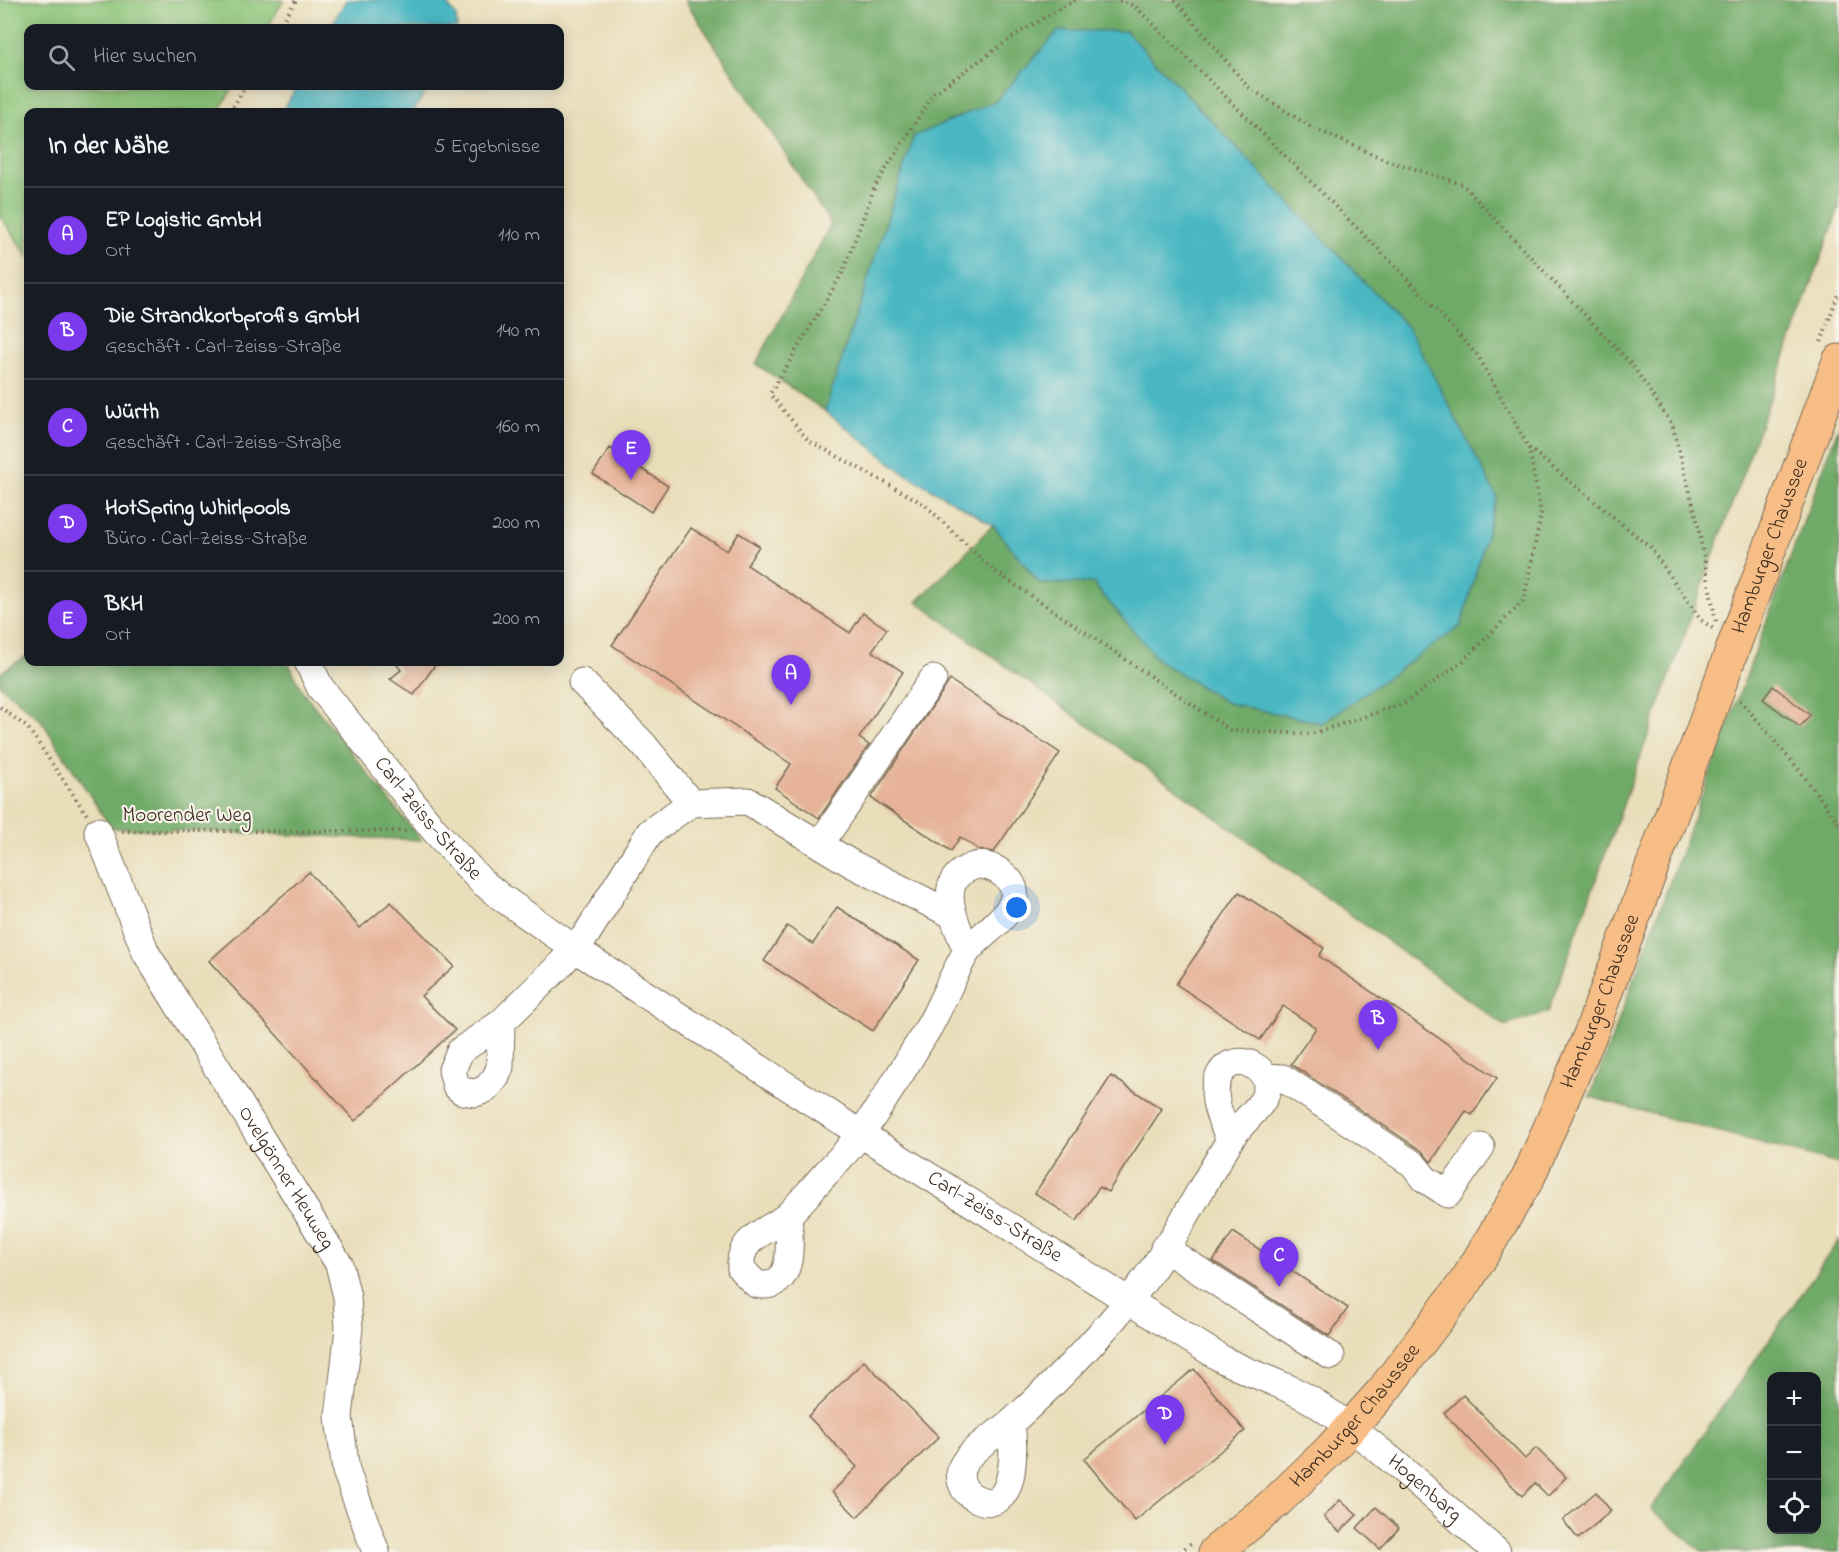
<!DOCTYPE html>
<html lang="de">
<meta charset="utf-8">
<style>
body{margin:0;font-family:"Indie Flower",sans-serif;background:#20242c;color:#f1f3f6}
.controls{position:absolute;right:18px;bottom:18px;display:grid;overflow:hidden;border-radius:12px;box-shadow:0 3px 15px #0003}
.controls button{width:54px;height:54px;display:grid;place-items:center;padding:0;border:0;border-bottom:2px solid #363941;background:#171b24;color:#f1f3f6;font:30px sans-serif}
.you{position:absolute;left:1017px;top:908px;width:21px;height:21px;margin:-15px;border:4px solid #fff;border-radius:50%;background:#1a73e8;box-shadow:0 0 0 9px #1a73e833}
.badge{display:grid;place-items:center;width:39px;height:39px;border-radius:50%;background:#7c3aed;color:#fff;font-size:20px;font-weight:700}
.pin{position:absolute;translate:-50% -50px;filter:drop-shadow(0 2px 3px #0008)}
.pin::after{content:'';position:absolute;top:32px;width:21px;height:18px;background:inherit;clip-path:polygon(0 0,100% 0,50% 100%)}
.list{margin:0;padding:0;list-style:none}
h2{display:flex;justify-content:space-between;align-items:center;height:78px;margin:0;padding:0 24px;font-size:26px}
h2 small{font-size:20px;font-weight:400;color:#9ea1a6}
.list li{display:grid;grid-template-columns:39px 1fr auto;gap:18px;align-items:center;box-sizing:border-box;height:96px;padding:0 24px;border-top:2px solid #363941}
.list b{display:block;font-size:22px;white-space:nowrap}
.list p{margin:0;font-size:20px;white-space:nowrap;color:#9ea1a6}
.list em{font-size:20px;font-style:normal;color:#9ea1a6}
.icon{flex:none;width:33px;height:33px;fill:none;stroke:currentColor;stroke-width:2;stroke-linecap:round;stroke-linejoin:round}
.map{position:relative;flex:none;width:1839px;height:1552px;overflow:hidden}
.search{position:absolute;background:#171b24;box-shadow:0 3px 15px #0003;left:24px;top:24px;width:540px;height:66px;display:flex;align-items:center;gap:15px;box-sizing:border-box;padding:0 21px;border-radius:12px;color:#9ea1a6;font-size:22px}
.panel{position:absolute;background:#171b24;box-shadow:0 3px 15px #0003;left:24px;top:108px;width:540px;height:558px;border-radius:12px}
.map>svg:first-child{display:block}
.green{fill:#8bc478;stroke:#63774b;stroke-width:1.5}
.forest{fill:#70aa68;stroke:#566a43;stroke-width:1.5;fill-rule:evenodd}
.water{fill:#49b7c2;stroke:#427070;stroke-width:1.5}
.building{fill:#e6b298}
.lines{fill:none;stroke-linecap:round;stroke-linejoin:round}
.minor-casing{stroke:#786955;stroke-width:29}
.major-casing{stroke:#786955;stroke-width:35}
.path{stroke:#786955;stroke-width:4;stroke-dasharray:1.5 4.5;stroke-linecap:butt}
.minor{stroke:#fff;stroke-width:27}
.major{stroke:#f6be86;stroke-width:33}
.labels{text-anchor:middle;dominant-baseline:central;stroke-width:4.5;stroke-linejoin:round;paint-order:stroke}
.street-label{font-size:21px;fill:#3b2a1e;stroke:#f7f3e8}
</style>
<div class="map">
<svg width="1839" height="1552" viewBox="0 0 1839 1552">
<rect width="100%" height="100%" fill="#f7f3e8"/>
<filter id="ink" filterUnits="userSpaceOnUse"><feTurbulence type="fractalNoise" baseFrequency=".0167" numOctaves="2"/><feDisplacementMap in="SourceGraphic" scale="12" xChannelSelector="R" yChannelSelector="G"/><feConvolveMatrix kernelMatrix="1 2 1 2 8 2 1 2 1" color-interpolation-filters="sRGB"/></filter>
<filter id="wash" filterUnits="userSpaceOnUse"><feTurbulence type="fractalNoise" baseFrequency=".008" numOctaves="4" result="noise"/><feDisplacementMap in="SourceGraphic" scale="24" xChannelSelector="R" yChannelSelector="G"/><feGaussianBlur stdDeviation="1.35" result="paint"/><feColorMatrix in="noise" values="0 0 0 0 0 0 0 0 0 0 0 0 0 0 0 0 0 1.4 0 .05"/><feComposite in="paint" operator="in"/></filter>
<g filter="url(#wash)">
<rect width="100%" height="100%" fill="#e9deba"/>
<!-- green -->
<path class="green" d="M0 0H284L267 28H28V86H234L218 112H28V257L0 215Z"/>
<!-- forest -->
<path class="forest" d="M685 0H1839V208L1548 1012 1505 1026 917 602 993 525 1040 584 1093 583 1159 661 1227 703 1322 723 1058 31 996 101 914 136 825 411 756 364 831 224Z
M1839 426V1164L1590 1097Z
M28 655V662H288L303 692 421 840 111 828 41 720 0 685V673Z
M1839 1240V1552H1703L1651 1509ZM1816 1376V1530H1772V1376Z"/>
<!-- water -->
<path class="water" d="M346 0H444L456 16 457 28H330Z
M1058 31H1126L1409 329 1497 497 1461 626 1322 723 1227 703 1159 661 1093 583 1040 584 993 525 904 473 825 411 914 136 996 101Z
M297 86H429L413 112H282Z"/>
<g id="blocks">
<!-- building -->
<path class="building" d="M610 448 668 486 651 512 593 474Z
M691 528 727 551 739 533 759 546 747 565 850 633 863 613 887 629 872 651 903 672 859 738 869 745 819 818 775 788 791 764 612 645Z
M395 662H437L414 695 390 679 401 670Z
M950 680 1060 753 994 852 979 850 960 837 951 851 871 798Z
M1773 686 1810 715 1800 727 1763 699Z
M309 872 360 928 391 902 454 966 421 996 455 1030 355 1121 209 961Z
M1239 892 1324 948 1319 956 1497 1078 1472 1115 1466 1111 1431 1162 1422 1151 1291 1064 1316 1028 1283 1006 1260 1040 1176 984Z
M837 907 919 960 873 1031 764 961 787 926 813 944Z
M1111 1076 1162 1109 1108 1192 1099 1187 1077 1221 1035 1193Z
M1233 1232 1348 1308 1329 1336 1213 1261Z
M864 1361 939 1437 857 1517 832 1492 857 1467 808 1416Z
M1194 1369 1245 1431 1135 1521 1084 1459Z
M1463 1395 1525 1459 1536 1448 1566 1477 1548 1496 1535 1483 1522 1496 1444 1413Z
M1596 1492 1611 1511 1578 1539 1563 1520Z
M1340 1500 1357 1515 1340 1532 1324 1517Z
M1376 1507 1399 1528 1380 1549 1357 1528Z"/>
</g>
</g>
<g filter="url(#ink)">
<use href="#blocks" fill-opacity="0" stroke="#786955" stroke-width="1.5"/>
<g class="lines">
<!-- minor casing -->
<g class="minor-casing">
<g id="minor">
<path id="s1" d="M308 662 320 687 435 831 481 881 501 897 575 949 861 1134 1222 1359C1253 1376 1287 1384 1317 1404 1381 1446 1438 1502 1497 1552"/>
<path d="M582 682 643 744 691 803"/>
<path id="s2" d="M98 831 146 953 339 1264 347 1297 349 1328 339 1417 346 1471 376 1552"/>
<path d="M820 844 933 679"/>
<path d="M501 1023 500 1067 496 1077 486 1089 475 1093 462 1091 456 1086 452 1070 460 1051 501 1023 560 965 586 935 650 832 691 803 748 801 852 864 953 915"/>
<path d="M1265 1077 1283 1078 1413 1164 1425 1179 1448 1194 1481 1147"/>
<path d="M788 1215C790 1239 796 1293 756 1284L741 1269C738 1236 768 1233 788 1215 799 1205 809 1192 819 1181 833 1165 849 1150 861 1133 885 1101 906 1064 927 1030 942 1005 951 977 966 953 980 931 1042 902 1000 872 993 867 982 864 974 866 932 879 956 923 967 951"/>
<path d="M1164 1248 1331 1356"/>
<path d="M1011 1423C1014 1445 1018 1519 975 1498 962 1492 956 1475 964 1463 974 1446 997 1435 1012 1422 1056 1382 1100 1337 1137 1290 1173 1244 1199 1190 1230 1140 1239 1124 1256 1113 1264 1098 1279 1070 1236 1048 1220 1074 1208 1094 1221 1120 1230 1139"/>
</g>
</g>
<!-- major casing -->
<g class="major-casing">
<g id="major">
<path id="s3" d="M1215 1552 1275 1503 1331 1449 1382 1392 1467 1280 1528 1178 1590 1035 1839 361"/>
</g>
</g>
<!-- path -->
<path class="path" d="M1075 0 1020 32 934 93 875 186 843 272 770 394 808 440 924 504 993 570 1230 730 1312 734 1405 703 1463 661 1524 600 1541 514 1529 448 1478 356 1402 273 1135 6 1117 0
M1175 0 1248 87 1311 127 1386 160 1462 184 1632 365 1672 424 1696 515 1716 622
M279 28 296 0
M230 112 246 86
M1821 342 1839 291
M1529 448 1650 547 1701 620 1715 630
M1740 700 1800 771 1839 824
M0 707 28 728 87 815
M122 831H406
M1180 1552 1191 1543"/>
<!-- minor -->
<use href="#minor" class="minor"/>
<!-- major -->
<use href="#major" class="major"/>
</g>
</g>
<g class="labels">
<!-- street labels -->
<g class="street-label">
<text stroke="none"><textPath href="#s3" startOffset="1168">Hamburger Chaussee</textPath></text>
<text x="187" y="816">Moorender Weg</text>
<text stroke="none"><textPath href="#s1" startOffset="198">Carl-Zeiss-Straße</textPath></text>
<text stroke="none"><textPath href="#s3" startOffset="682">Hamburger Chaussee</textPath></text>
<text stroke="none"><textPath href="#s2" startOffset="396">Ovelgönner Heuweg</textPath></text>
<text stroke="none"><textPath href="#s1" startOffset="894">Carl-Zeiss-Straße</textPath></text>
<text stroke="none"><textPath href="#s3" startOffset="196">Hamburger Chaussee</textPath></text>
<text stroke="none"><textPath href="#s1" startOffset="1404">Hogenbarg</textPath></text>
</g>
</g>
</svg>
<div class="controls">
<button>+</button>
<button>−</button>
<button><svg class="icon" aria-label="locate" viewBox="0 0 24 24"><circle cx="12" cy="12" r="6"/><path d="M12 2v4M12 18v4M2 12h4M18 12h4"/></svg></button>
</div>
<div class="you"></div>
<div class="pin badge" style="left:791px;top:705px">A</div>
<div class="pin badge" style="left:1378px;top:1050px">B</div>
<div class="pin badge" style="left:1279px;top:1287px">C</div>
<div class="pin badge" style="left:1165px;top:1445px">D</div>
<div class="pin badge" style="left:631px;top:480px">E</div>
<div class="search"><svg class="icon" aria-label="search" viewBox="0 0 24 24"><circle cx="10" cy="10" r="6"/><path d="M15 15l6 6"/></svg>Hier suchen</div>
<section class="panel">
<h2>In der Nähe<small>5 Ergebnisse</small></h2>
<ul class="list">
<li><span class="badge">A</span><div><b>EP Logistic GmbH</b><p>Ort</p></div><em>110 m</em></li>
<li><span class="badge">B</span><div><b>Die Strandkorbprofis GmbH</b><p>Geschäft · Carl-Zeiss-Straße</p></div><em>140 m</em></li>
<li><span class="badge">C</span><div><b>Würth</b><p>Geschäft · Carl-Zeiss-Straße</p></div><em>160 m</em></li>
<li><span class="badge">D</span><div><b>HotSpring Whirlpools</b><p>Büro · Carl-Zeiss-Straße</p></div><em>200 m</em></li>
<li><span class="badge">E</span><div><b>BKH</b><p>Ort</p></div><em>200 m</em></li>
</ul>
</section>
</div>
